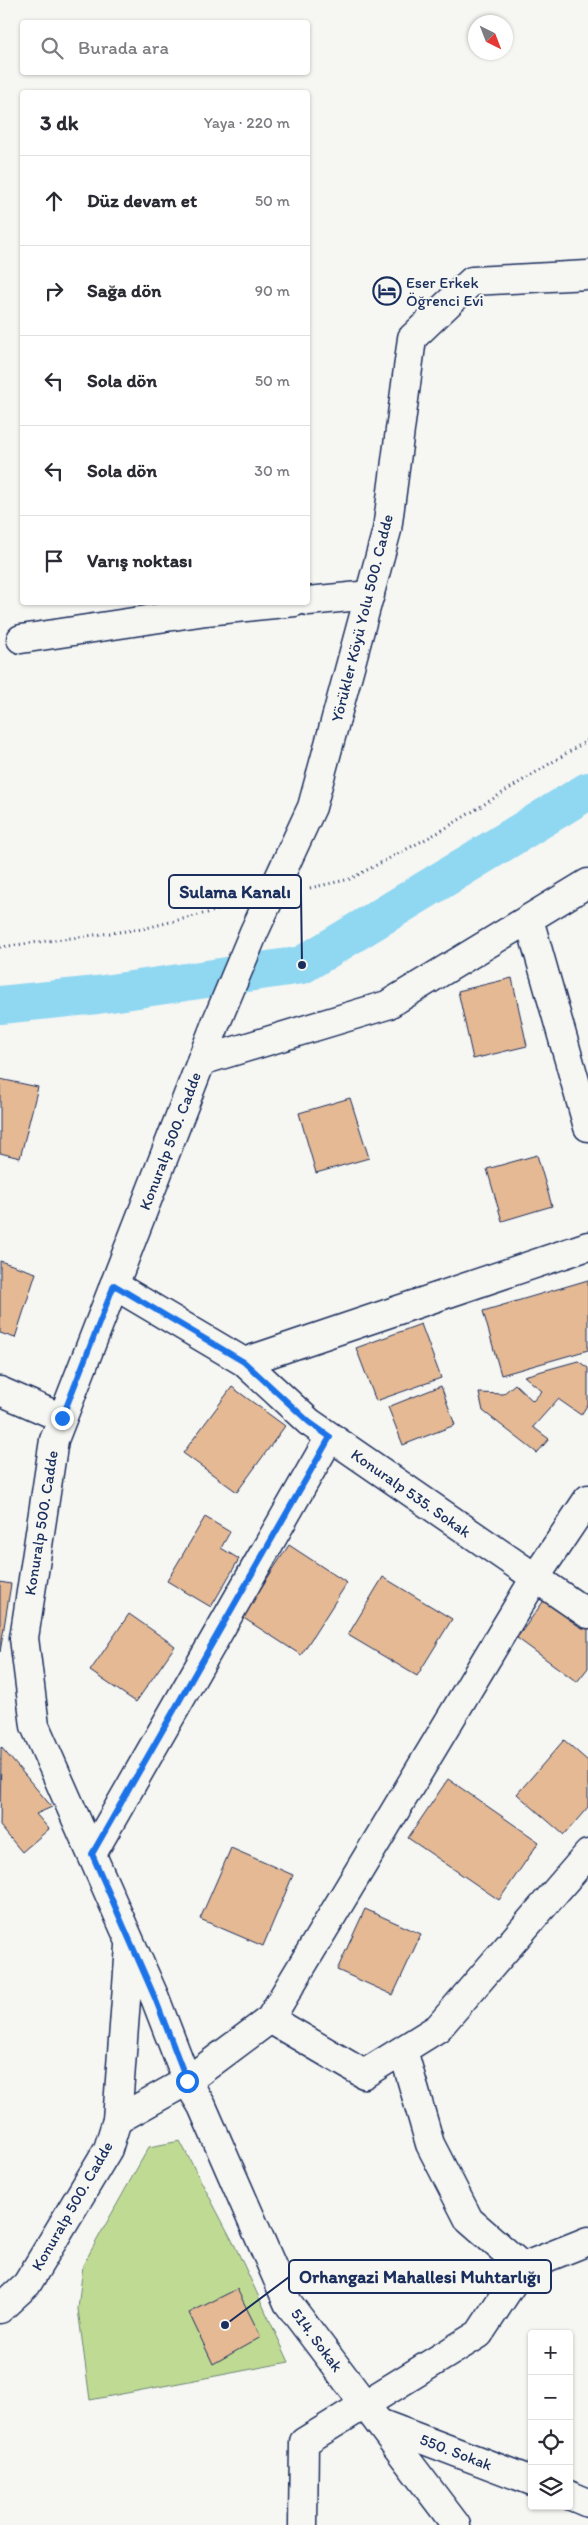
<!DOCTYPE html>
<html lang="tr">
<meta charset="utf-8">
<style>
body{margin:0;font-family:Itim,sans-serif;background:#f7f7f7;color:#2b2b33}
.controls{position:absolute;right:15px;bottom:15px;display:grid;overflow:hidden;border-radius:5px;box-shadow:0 1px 4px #0004}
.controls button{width:45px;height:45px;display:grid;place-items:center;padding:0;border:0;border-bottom:1px solid #e1e1e2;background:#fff;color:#2b2b33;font:25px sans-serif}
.compass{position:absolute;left:468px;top:15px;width:45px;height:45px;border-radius:50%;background:#fff;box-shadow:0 1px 4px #0004;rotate:138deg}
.stop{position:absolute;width:15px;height:15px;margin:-11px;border:4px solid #1a73e8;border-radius:50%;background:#fff}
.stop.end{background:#1a73e8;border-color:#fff;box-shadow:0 1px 5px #0008}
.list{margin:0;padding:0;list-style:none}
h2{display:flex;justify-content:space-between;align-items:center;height:65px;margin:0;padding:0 20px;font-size:21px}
h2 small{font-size:16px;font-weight:400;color:#7c7c81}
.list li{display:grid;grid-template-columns:32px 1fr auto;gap:15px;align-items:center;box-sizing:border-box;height:90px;padding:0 20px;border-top:1px solid #e1e1e2}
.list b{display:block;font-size:19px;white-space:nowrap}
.list em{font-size:16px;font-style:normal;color:#7c7c81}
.icon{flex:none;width:28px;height:28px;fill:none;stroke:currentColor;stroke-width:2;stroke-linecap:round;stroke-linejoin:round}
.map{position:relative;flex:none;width:588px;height:2525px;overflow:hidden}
.search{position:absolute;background:#fff;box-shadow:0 1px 4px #0004;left:20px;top:20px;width:290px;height:55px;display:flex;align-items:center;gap:12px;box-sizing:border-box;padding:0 18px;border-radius:5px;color:#7c7c81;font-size:19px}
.panel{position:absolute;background:#fff;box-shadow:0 1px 4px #0004;left:20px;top:90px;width:290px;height:515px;border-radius:5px}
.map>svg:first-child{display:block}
.green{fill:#bfdb93;stroke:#6d8578}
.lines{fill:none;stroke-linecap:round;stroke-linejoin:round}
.canal{stroke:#90d7f2;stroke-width:38}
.building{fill:#e4b994;stroke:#1b2f5e}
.minor-casing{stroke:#1b2f5e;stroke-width:31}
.tertiary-casing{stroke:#1b2f5e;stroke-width:31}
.path{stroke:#1b2f5e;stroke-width:3;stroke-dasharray:1 4;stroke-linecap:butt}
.minor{stroke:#f6f6f2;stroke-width:28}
.tertiary{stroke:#f6f6f2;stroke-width:28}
.route{stroke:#1a73e8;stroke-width:6}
.labels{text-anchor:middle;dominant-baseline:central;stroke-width:4;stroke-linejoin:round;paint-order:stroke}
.poi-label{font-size:16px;fill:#1b2f5e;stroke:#f6f6f2;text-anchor:start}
.street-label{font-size:16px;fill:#1b2f5e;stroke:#f6f6f2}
.leader{fill:none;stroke:#1b2f5e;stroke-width:2}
.callout-dot{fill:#1b2f5e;stroke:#f6f6f2;stroke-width:2}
.callout{fill:#f6f6f2;stroke:#1b2f5e;stroke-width:2}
.callout-label{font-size:18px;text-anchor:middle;font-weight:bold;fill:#1b2f5e}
</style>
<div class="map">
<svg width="588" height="2525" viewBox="0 0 588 2525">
<rect width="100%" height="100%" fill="#f6f6f2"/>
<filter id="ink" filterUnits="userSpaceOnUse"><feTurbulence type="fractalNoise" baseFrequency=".02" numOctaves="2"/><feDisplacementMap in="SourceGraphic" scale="10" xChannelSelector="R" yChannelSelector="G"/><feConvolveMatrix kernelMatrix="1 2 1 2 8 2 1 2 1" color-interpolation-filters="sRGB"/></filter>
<g filter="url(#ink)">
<!-- green -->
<path class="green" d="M180 2141 235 2246 289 2362 90 2400 78 2309 83 2265 149 2147Z"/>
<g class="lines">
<!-- canal -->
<path class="canal" d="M0 1005 97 995 302 965 588 791"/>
</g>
<!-- building -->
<path class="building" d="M512 978 527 1046 473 1059 458 991Z
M0 1079 38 1087 20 1158 0 1153Z
M350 1098 369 1158 316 1173 299 1113Z
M537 1155 552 1206 502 1221 487 1169Z
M0 1261 36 1273 15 1338 0 1333Z
M588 1280V1350L501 1375 483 1311Z
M421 1324 441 1378 376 1401 356 1348Z
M578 1361 588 1368V1404L581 1415 558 1399 533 1427 549 1439 537 1453 483 1411 479 1393 503 1394 515 1384 533 1401 542 1391 524 1376Z
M441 1386 455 1425 403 1445 388 1407Z
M232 1387 285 1426 237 1492 183 1453Z
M205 1517 230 1532 221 1548 239 1559 211 1607 167 1581Z
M289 1545 347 1583 301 1655 242 1617Z
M383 1577 452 1619 417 1676 348 1635Z
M0 1582 11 1584 0 1652Z
M548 1595 588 1625V1668L577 1682 517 1638Z
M129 1614 175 1646 136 1702 90 1671Z
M564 1740 588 1761V1807L564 1835 517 1794Z
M1 1747 52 1807 36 1814 49 1829 22 1852 0 1826Z
M448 1779 539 1842 499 1900 408 1838Z
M231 1848 293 1875 263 1946 200 1919Z
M365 1909 421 1934 393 1995 337 1970Z
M237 2289 261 2337 213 2364 189 2313Z"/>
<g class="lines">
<!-- minor casing -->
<g class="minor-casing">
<path id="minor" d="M308 601 370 595
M21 639 206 611 295 602
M529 919 588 1127
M201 1061 387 1005 588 883
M114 1285 244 1362 309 1422 588 1614
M244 1362 588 1246
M0 1391 62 1418
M92 1854 330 1437
M270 2019 364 2074 438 2028 588 1854
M403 2050 430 2144 469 2220 523 2267
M117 2120 187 2081 270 2019 535 1578 588 1499
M379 2423 532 2481
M569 2495 588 2503
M303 2525 304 2442 479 2334 523 2267 588 2241"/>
</g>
<!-- tertiary casing -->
<g class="tertiary-casing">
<path id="tertiary" d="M0 2309 27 2284 108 2149 117 2120 130 1946
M456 2525 288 2303 202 2106 187 2081 155 1998 35 1726 24 1638 54 1440 216 1023 254 932 312 807 387 530 412 338 472 281 588 275"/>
</g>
<!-- path -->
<path class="path" d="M310 888 350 879 441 831 588 740
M0 947 142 929 231 907"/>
<!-- minor -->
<use href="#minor" class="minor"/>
<!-- tertiary -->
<use href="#tertiary" class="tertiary"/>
</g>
</g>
<g class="lines" filter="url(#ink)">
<!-- route -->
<path class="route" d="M62 1418 114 1285 244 1362 309 1422 330 1437 92 1854 155 1998 187 2081"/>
</g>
<!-- icons -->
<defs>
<g id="hotel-ring" transform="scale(1.4375)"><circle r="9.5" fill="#f6f6f2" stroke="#1b2f5e" stroke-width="1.5"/><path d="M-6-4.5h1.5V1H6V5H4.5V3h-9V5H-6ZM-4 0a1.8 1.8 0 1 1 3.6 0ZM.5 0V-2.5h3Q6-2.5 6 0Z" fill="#1b2f5e"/></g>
</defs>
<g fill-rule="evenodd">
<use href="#hotel-ring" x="387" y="291"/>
</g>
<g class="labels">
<!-- poi labels -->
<g class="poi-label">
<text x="406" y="282">Eser Erkek<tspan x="406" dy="18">Öğrenci Evi</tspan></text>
</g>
<!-- street labels -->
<g class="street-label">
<text transform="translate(362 618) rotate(-76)">Yörükler Köyü Yolu 500. Cadde</text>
<text transform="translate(170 1141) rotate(-69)">Konuralp 500. Cadde</text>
<text transform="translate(411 1493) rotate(35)">Konuralp 535. Sokak</text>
<text transform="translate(41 1523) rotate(-81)">Konuralp 500. Cadde</text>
<text transform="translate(72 2206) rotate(-60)">Konuralp 500. Cadde</text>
<text transform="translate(317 2340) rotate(53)">514. Sokak</text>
<text transform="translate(456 2452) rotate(21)">550. Sokak</text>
</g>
</g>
<!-- callouts -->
<path class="leader" d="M302 965L301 892M225 2325L289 2277"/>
<g class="callout-dot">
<circle cx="302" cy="965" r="5"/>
<circle cx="225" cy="2325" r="5"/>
</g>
<g class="callout">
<rect x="169" y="875" width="132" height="33" rx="5"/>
<rect x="289" y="2260" width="262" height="33" rx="5"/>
</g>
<g class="callout-label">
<text x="235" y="898">Sulama Kanalı</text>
<text x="420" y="2283">Orhangazi Mahallesi Muhtarlığı</text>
</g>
</svg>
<div class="controls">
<button>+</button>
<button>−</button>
<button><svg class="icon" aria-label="locate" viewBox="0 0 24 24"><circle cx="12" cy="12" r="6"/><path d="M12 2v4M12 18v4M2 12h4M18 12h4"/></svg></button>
<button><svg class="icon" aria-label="layers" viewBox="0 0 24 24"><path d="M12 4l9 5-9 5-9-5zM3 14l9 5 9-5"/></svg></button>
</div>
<svg class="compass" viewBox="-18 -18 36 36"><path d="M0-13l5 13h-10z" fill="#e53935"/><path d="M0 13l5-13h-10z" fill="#7c7c81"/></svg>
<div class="stop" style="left:187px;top:2081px"></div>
<div class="stop end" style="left:62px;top:1418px"></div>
<div class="search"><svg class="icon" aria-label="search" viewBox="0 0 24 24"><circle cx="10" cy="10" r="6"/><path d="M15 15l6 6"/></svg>Burada ara</div>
<section class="panel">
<h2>3 dk<small>Yaya · 220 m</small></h2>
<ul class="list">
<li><svg class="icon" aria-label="ahead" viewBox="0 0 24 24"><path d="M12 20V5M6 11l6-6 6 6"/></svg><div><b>Düz devam et</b></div><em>50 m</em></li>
<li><svg class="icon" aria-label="right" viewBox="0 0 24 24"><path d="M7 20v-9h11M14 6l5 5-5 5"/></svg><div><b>Sağa dön</b></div><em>90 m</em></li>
<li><svg class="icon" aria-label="left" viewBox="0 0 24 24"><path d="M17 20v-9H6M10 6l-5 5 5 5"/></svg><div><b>Sola dön</b></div><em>50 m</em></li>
<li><svg class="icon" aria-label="left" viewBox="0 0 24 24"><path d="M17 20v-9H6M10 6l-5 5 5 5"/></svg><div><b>Sola dön</b></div><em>30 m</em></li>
<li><svg class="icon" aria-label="arrive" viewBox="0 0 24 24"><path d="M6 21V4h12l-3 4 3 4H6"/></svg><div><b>Varış noktası</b></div></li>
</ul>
</section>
</div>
